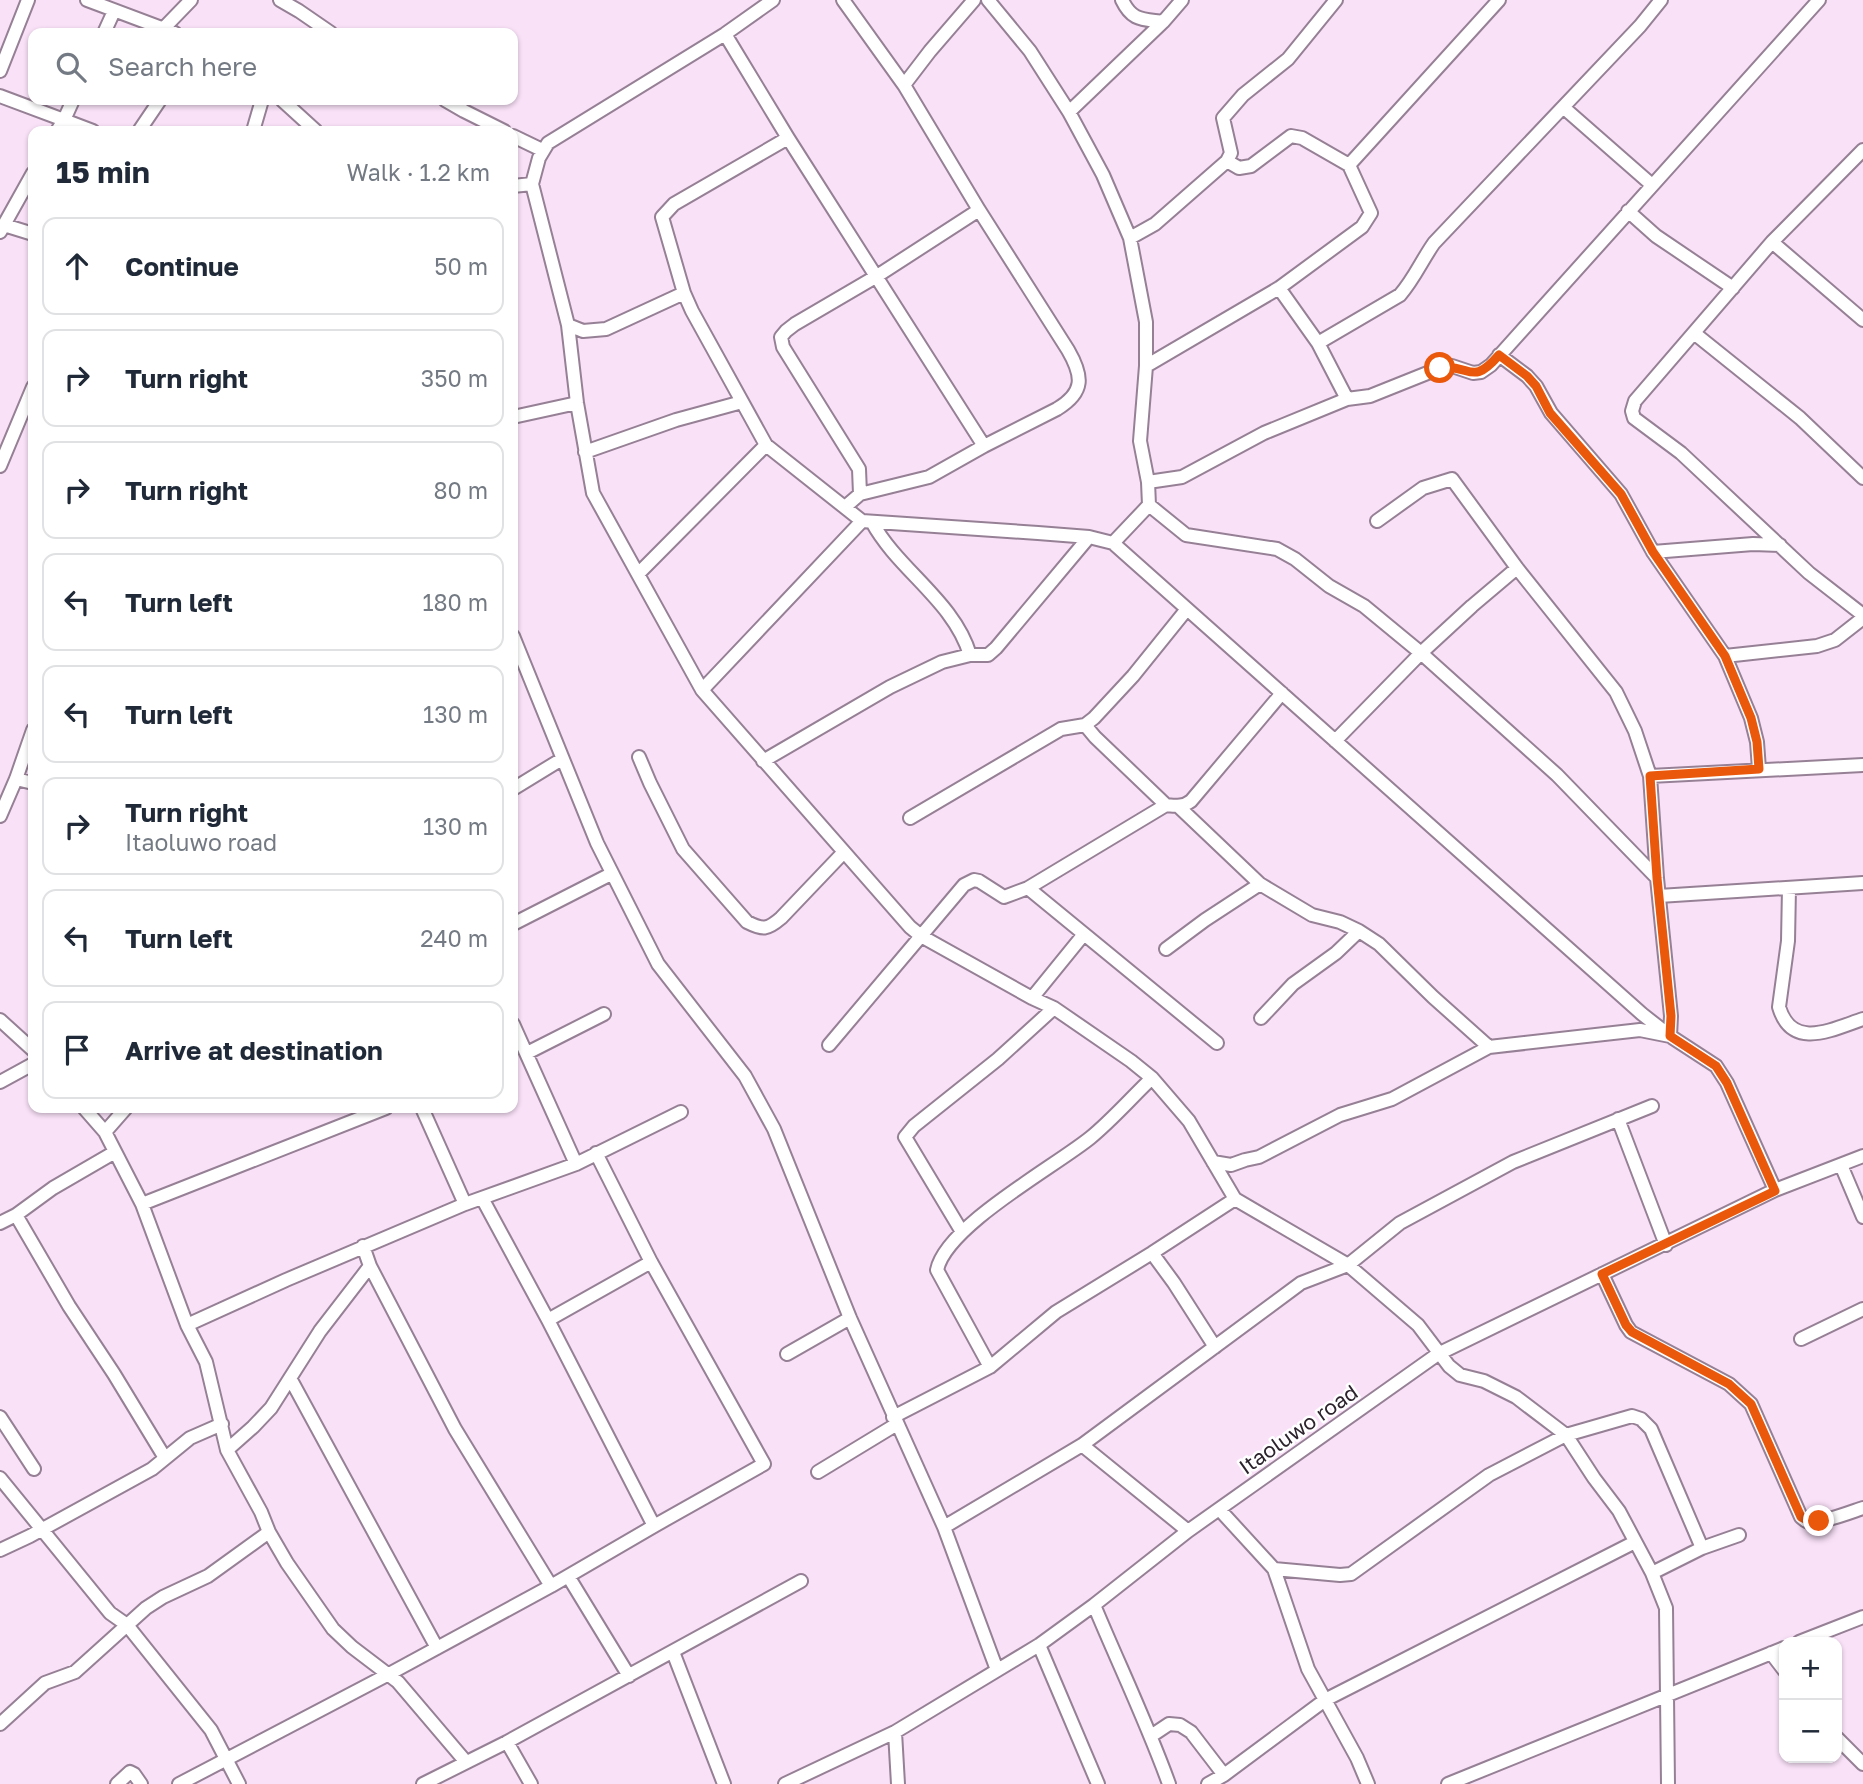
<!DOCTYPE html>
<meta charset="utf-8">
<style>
body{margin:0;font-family:"Golos Text",sans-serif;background:#f6f6f7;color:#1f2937}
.controls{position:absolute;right:21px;bottom:21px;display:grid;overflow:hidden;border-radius:14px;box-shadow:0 2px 5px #0004}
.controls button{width:63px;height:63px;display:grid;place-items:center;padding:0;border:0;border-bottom:2px solid #e0e1e3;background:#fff;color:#1f2937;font:35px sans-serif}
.stop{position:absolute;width:21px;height:21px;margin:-16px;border:5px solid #ea580c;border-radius:50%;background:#fff}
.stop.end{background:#ea580c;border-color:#fff;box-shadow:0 2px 7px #0008}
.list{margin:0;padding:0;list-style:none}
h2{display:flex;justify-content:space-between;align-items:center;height:91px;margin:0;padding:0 28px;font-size:30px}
h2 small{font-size:23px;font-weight:400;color:#747a83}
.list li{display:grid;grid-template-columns:46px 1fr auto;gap:21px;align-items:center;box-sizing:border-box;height:98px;margin:0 14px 14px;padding:0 14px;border:2px solid #e0e1e3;border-radius:14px}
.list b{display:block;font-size:26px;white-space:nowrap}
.list p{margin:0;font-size:23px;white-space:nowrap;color:#747a83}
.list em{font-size:23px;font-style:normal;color:#747a83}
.icon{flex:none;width:38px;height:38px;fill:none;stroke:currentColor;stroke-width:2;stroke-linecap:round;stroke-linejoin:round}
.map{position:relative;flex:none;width:1863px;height:1784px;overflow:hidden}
.search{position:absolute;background:#fff;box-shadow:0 2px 5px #0004;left:28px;top:28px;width:490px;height:77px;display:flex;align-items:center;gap:18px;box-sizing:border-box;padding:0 24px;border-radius:14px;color:#747a83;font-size:26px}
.panel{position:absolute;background:#fff;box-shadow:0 2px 5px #0004;left:28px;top:126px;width:490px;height:987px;border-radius:14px}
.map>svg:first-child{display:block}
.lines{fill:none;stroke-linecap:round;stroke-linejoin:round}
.minor-casing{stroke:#968095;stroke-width:16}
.minor{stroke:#fff;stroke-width:12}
.route{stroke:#ea580c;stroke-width:9}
.labels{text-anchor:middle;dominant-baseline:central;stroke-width:5;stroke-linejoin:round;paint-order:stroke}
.street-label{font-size:21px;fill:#2c232c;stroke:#fff}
</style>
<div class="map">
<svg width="1863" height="1784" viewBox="0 0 1863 1784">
<rect width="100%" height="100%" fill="#f9e1f8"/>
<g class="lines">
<!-- minor casing -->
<g class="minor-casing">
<path id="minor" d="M87 0 175 33
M280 0 299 11 331 33
M773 0 725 34 548 143 539 158 532 184 568 325 577 403 593 493 702 690 910 927 921 936 1032 998 1054 1008 1131 1061 1152 1078 1189 1121 1235 1199 1348 1265 1418 1325 1449 1366 1460 1375 1484 1381 1516 1397 1566 1435 1594 1478 1619 1511 1652 1573 1666 1608 1668 1784
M843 0 904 85 979 210 1068 350C1083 376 1085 392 1057 409L984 446 929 477 860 494 845 507
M988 0 1030 51 1069 112 1103 175 1130 238 1146 322V366L1140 441 1148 482 1149 505 1113 543 1642 1014 1670 1036 1716 1066 1727 1083 1775 1190
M1122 0C1132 21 1142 19 1163 22
M162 30 191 0
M104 33 114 11
M725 34 788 138 984 446
M0 71 28 0
M904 85 930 51 974 0
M0 96 64 120 73 100
M282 100 316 131
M445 100 464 111 504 131
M1563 107 1652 185
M1069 112 1163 22 1182 0
M57 131 64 120 93 131
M139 131 160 100
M253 131 262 100
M513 136 542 150
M788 138 674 204 662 217 684 293 692 311 766 445 862 521 1038 533 1089 537 1113 543
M1863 150 1772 242 1635 401 1632 411 1634 418 1681 453 1809 573 1863 615
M1227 161 1239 168 1251 166 1291 136 1302 138 1349 165 1499 0
M513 186 532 184
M1628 211 1656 236 1733 288
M4 225 33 234
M0 232 33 173
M1130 238 1155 224 1227 161 1231 153 1223 118 1243 95 1288 59 1336 0
M1772 242 1863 320
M1279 288 1318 343 1347 399
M568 325 583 331 606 329 684 293
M1694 333 1800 418 1863 478
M1318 343 1400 295C1414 279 1422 260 1434 243L1640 26 1661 0
M1499 355 1527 376 1536 386 1551 413 1621 494 1653 552 1725 656 1751 718 1757 742 1759 769
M1146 366 1279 288 1362 227 1371 213 1349 165
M513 417 577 403
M585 452 676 420 742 402
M0 466 33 387
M1148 482 1182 477 1264 433 1347 399 1370 396 1440 368 1452 366 1473 373 1481 372 1491 365 1819 0
M860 494 859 469 783 347 781 337 786 331 795 324 877 276 979 210
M1149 505 1186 535 1277 549 1295 559 1329 586 1364 606 1421 653 1557 775 1657 878
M872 522C898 570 954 601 970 655
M1653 552 1753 544 1780 545
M639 573 766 445
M513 636 597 843 658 964 745 1076 774 1129 850 1318 944 1527 997 1670
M1725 656 1817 646 1835 640 1863 618
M702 690 862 521
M1085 725 1095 737 1166 805
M1335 741 1421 653 1472 606 1517 568
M639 757 650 783 683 849 747 922C763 930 767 930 781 918L843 853
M763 761 890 687 942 662 970 655H988L996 648 1089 537
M1650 776 1863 765
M16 779 33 783
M513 789 562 759
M1179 807 1260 884 1312 915 1340 922 1359 931 1379 944 1433 997 1489 1047
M0 816 16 779 33 730
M910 818 1061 729 1085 725 1094 718 1133 676 1187 609
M1028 888 1217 1043
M1789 888 1788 941 1779 1007C1792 1051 1833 1029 1863 1019
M1659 896 1863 883
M513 924 611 874
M1166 949 1205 920 1260 884
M1032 998 1084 934
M1261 1018 1293 984 1336 953 1359 931
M0 1020 33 1050
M513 1024 576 1164
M829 1045 964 885 974 880 979 881 1004 897 1028 888 1166 805C1177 806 1183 807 1191 801L1282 693
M527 1053 604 1014
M0 1082 33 1064
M84 1108 105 1132 142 1204 187 1325 206 1362 227 1450 261 1512 269 1532 287 1563 333 1629 352 1647 398 1682 466 1762
M422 1108 465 1204
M1618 1119 1666 1245
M105 1132 126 1108
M1213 1162 1231 1165 1245 1160 1259 1157 1340 1115 1392 1099 1489 1047 1640 1030 1670 1036 1671 1016 1657 878 1650 776 1635 731 1616 692 1517 568 1452 479 1423 488 1377 521
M1841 1165 1863 1217
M482 1198 548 1320 654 1526
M142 1204 386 1108
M16 1215 69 1306 114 1374 165 1458
M0 1223 16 1215 53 1188 115 1152
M962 1232 905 1137 914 1126 998 1059 1054 1008
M363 1246 370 1266 455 1429 551 1586
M1152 1253 1174 1283 1215 1347
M1602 1274 1626 1325 1631 1332 1729 1384 1751 1404 1801 1517C1805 1520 1805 1522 1811 1522 1823 1523 1851 1512 1863 1508
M548 1320 651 1262
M187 1325 286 1280 465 1204 576 1164 681 1112
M1801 1339 1863 1309
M787 1354 850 1318
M990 1367 937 1270C946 1226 1054 1167 1090 1138 1112 1120 1131 1098 1152 1078
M290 1378 437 1648
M0 1417 34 1469
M893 1417 990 1367 1056 1312 1152 1253 1235 1199
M227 1450 253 1427 271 1408 320 1331 370 1266
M818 1472 897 1424
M0 1478 110 1613 127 1625 211 1730 239 1784
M1219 1509 1274 1569 1308 1669 1357 1758 1368 1784
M944 1527 1082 1445
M1188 1531 1082 1445 1301 1283 1348 1265 1400 1223 1513 1162 1652 1106
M0 1550 30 1536 152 1469 190 1438 222 1424
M1274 1569 1340 1575 1351 1574 1489 1475 1566 1435 1632 1416 1641 1419 1651 1429 1702 1548
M1652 1573 1702 1548 1739 1535
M568 1576 629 1676
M1094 1605C1119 1665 1147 1723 1169 1784
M1799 1642 1863 1617
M1039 1645 1098 1784
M673 1652 724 1784
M1771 1653 1784 1670
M0 1724 45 1683 75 1672 146 1608 163 1597 208 1576 269 1532
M895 1732 898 1784
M1151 1736 1169 1724 1180 1725 1191 1732 1224 1775
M1837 1738 1863 1764
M507 1742 531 1784
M117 1784 130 1772 134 1774 141 1784
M179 1784 389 1674 551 1586 654 1526 764 1464 651 1262 596 1153
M423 1784 507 1742 801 1581
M785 1784 895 1732 1039 1645 1094 1605 1188 1531 1438 1354 1775 1190 1863 1156
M1208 1784 1224 1775 1325 1700 1635 1542
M1448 1784 1784 1648"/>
</g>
<!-- minor -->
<use href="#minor" class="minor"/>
</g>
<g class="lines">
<!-- route -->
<path class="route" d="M1440 368C1472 364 1471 387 1499 355L1527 376 1536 386 1550 413 1621 494 1653 552 1725 656 1751 718 1757 742 1759 769 1650 776 1657 878 1671 1016 1670 1036 1716 1066 1727 1083 1775 1191 1602 1274 1626 1325 1632 1332 1729 1384 1751 1404 1801 1517 1811 1522 1819 1521"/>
</g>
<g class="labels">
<!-- street labels -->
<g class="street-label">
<text transform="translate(1298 1429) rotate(-35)">Itaoluwo road</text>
</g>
</g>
</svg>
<div class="controls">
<button>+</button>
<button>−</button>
</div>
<div class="stop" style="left:1440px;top:368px"></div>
<div class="stop end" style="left:1819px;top:1521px"></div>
<div class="search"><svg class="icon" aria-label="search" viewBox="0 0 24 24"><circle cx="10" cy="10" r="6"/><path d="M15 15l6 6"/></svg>Search here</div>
<section class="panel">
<h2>15 min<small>Walk · 1.2 km</small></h2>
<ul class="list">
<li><svg class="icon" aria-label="ahead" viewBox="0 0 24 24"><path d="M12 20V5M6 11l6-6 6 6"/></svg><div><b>Continue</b></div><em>50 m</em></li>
<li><svg class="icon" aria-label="right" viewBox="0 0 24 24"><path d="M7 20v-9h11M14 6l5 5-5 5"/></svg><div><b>Turn right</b></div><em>350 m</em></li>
<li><svg class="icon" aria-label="right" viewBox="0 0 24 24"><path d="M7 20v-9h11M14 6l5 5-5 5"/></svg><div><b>Turn right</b></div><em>80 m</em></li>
<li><svg class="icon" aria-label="left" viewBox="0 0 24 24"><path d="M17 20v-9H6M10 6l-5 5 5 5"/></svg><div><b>Turn left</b></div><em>180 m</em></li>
<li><svg class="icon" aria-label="left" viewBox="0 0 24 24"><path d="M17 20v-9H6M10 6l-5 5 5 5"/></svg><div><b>Turn left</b></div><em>130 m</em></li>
<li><svg class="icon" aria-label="right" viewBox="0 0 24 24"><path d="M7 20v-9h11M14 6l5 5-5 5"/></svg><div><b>Turn right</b><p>Itaoluwo road</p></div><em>130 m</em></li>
<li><svg class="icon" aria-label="left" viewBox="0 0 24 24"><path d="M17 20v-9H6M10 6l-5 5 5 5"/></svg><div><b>Turn left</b></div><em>240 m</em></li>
<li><svg class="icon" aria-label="arrive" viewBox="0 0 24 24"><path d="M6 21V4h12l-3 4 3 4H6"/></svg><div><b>Arrive at destination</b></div></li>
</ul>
</section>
</div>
